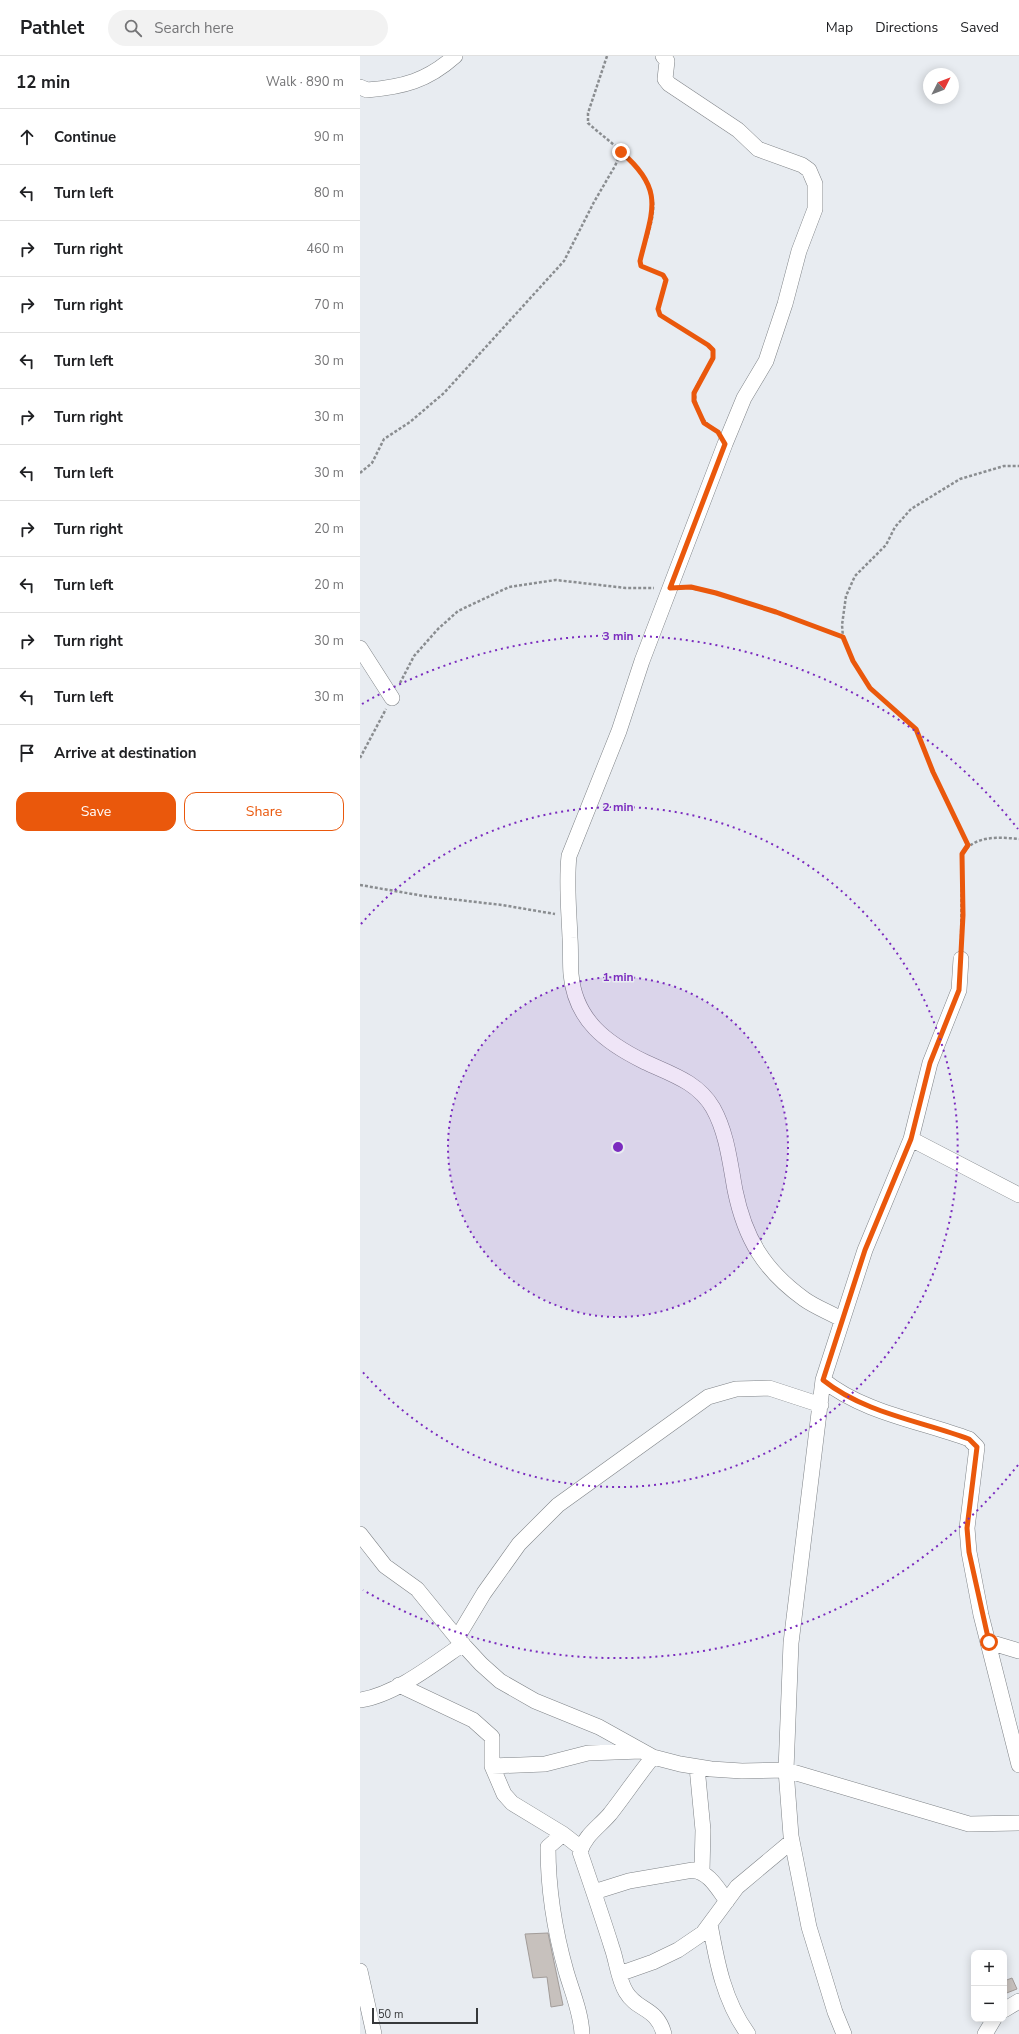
<!DOCTYPE html>
<meta charset="utf-8">
<style>
body{margin:0;font-family:"Nunito Sans",sans-serif;background:#f2f2f2;color:#202124}
.controls{position:absolute;right:12px;bottom:12px;display:grid;overflow:hidden;border-radius:8px;box-shadow:0 2px 10px #0003}
.controls button{width:36px;height:36px;display:grid;place-items:center;padding:0;border:0;border-bottom:1px solid #e0e0e0;background:#fff;color:#202124;font:20px sans-serif}
.compass{position:absolute;left:563px;top:12px;width:36px;height:36px;border-radius:50%;background:#fff;box-shadow:0 2px 10px #0003;rotate:48deg}
.scale{position:absolute;left:12px;bottom:10px;width:106px;box-sizing:border-box;padding-left:4px;border:2px solid #36383a;border-top:0;font-size:11px;line-height:14px;white-space:nowrap;color:#36383a;-webkit-text-stroke:3px #e8ecf1;paint-order:stroke}
.stop{position:absolute;width:12px;height:12px;margin:-9px;border:3px solid #ea580c;border-radius:50%;background:#fff}
.stop.end{background:#ea580c;border-color:#fff;box-shadow:0 1px 4px #0008}
.list{margin:0;padding:0;list-style:none}
h2{display:flex;justify-content:space-between;align-items:center;height:52px;margin:0;padding:0 16px;font-size:17px}
h2 small{font-size:13px;font-weight:400;color:#757577}
.list li{display:grid;grid-template-columns:26px 1fr auto;gap:12px;align-items:center;box-sizing:border-box;height:56px;padding:0 16px;border-top:1px solid #e0e0e0}
.list b{display:block;font-size:15px;white-space:nowrap}
.list em{font-size:13px;font-style:normal;color:#757577}
.actions{display:flex;gap:8px;padding:12px 16px}
.actions a{flex:1;padding:9px 0;border:1px solid #ea580c;border-radius:12px;text-align:center;font-size:14px;color:#ea580c}
.actions .main{background:#ea580c;color:#fff}
.icon{flex:none;width:22px;height:22px;fill:none;stroke:currentColor;stroke-width:2;stroke-linecap:round;stroke-linejoin:round}
.map{position:relative;flex:none;width:659px;height:1978px;overflow:hidden}
header{display:flex;align-items:center;gap:24px;box-sizing:border-box;height:56px;padding:0 20px;background:#fff;border-bottom:1px solid #e0e0e0}
header strong{font-size:19px}
nav{display:flex;gap:22px;margin-inline-start:auto;font-size:14px}
.search{width:280px;height:36px;background:#f2f2f2;display:flex;align-items:center;gap:10px;box-sizing:border-box;padding:0 14px;border-radius:22px;color:#757577;font-size:15px}
main{display:flex}
aside{flex:1;background:#fff}
.map>svg:first-child{display:block}
.building{fill:#c7c1bd;stroke:#a29c99}
.lines{fill:none;stroke-linecap:round;stroke-linejoin:round}
.minor-casing{stroke:#7f8387;stroke-width:16}
.path{stroke:#8a8d90;stroke-width:2.5;stroke-dasharray:3 2;stroke-linecap:butt}
.minor{stroke:#fff;stroke-width:15}
.route{stroke:#ea580c;stroke-width:5}
.ring{fill:none;stroke:#7b2cbf;stroke-width:2;stroke-dasharray:2 4}
.centre{fill:#7b2cbf;stroke:#e8ecf1;stroke-width:2}
.ring-label{font-size:12px;text-anchor:middle;font-weight:bold;fill:#7b2cbf;stroke:#e8ecf1;stroke-width:3;stroke-linejoin:round;paint-order:stroke}
</style>
<header>
<strong>Pathlet</strong>
<div class="search"><svg class="icon" aria-label="search" viewBox="0 0 24 24"><circle cx="10" cy="10" r="6"/><path d="M15 15l6 6"/></svg>Search here</div>
<nav><a>Map</a><a>Directions</a><a>Saved</a></nav>
</header>
<main>
<aside>
<h2>12 min<small>Walk · 890 m</small></h2>
<ul class="list">
<li><svg class="icon" aria-label="ahead" viewBox="0 0 24 24"><path d="M12 20V5M6 11l6-6 6 6"/></svg><div><b>Continue</b></div><em>90 m</em></li>
<li><svg class="icon" aria-label="left" viewBox="0 0 24 24"><path d="M17 20v-9H6M10 6l-5 5 5 5"/></svg><div><b>Turn left</b></div><em>80 m</em></li>
<li><svg class="icon" aria-label="right" viewBox="0 0 24 24"><path d="M7 20v-9h11M14 6l5 5-5 5"/></svg><div><b>Turn right</b></div><em>460 m</em></li>
<li><svg class="icon" aria-label="right" viewBox="0 0 24 24"><path d="M7 20v-9h11M14 6l5 5-5 5"/></svg><div><b>Turn right</b></div><em>70 m</em></li>
<li><svg class="icon" aria-label="left" viewBox="0 0 24 24"><path d="M17 20v-9H6M10 6l-5 5 5 5"/></svg><div><b>Turn left</b></div><em>30 m</em></li>
<li><svg class="icon" aria-label="right" viewBox="0 0 24 24"><path d="M7 20v-9h11M14 6l5 5-5 5"/></svg><div><b>Turn right</b></div><em>30 m</em></li>
<li><svg class="icon" aria-label="left" viewBox="0 0 24 24"><path d="M17 20v-9H6M10 6l-5 5 5 5"/></svg><div><b>Turn left</b></div><em>30 m</em></li>
<li><svg class="icon" aria-label="right" viewBox="0 0 24 24"><path d="M7 20v-9h11M14 6l5 5-5 5"/></svg><div><b>Turn right</b></div><em>20 m</em></li>
<li><svg class="icon" aria-label="left" viewBox="0 0 24 24"><path d="M17 20v-9H6M10 6l-5 5 5 5"/></svg><div><b>Turn left</b></div><em>20 m</em></li>
<li><svg class="icon" aria-label="right" viewBox="0 0 24 24"><path d="M7 20v-9h11M14 6l5 5-5 5"/></svg><div><b>Turn right</b></div><em>30 m</em></li>
<li><svg class="icon" aria-label="left" viewBox="0 0 24 24"><path d="M17 20v-9H6M10 6l-5 5 5 5"/></svg><div><b>Turn left</b></div><em>30 m</em></li>
<li><svg class="icon" aria-label="arrive" viewBox="0 0 24 24"><path d="M6 21V4h12l-3 4 3 4H6"/></svg><div><b>Arrive at destination</b></div></li>
</ul>
<div class="actions"><a class="main">Save</a><a>Share</a></div>
</aside>
<div class="map">
<svg width="659" height="1978" viewBox="0 0 659 1978">
<rect width="100%" height="100%" fill="#e8ecf1"/>
<!-- building -->
<path class="building" d="M188 1877 203 1949 191 1951 187 1921 173 1922 165 1878Z
M652 1922 657 1933 644 1938V1925Z"/>
<g class="lines">
<!-- minor casing -->
<g class="minor-casing">
<path id="minor" d="M303 0 307 5 305 23 309 28 378 74 398 93 442 109 449 114 455 128V153L439 195 425 248 406 305 384 342 365 388 282 605 259 675 209 800C206 827 209 855 210 882 211 894 210 906 211 918 215 964 246 987 285 1006 311 1018 338 1026 353 1052 367 1077 370 1107 375 1134 385 1183 404 1214 444 1243 455 1251 469 1256 481 1263
M0 31 7 34C43 31 67 25 95 0
M0 592 32 642
M551 1083 659 1139
M463 1324C504 1357 561 1365 609 1383L617 1391 607 1472 609 1496 621 1559 659 1709
M0 1478 25 1510 57 1533 97 1582 121 1608 140 1625 175 1645 239 1671 293 1701 320 1708 351 1713 382 1715 426 1714 609 1768 659 1767
M97 1582 124 1537 159 1488 198 1449 348 1341 376 1333 409 1332 461 1349
M629 1586 659 1595
M39 1629 113 1664 132 1681V1710L144 1738 152 1747 203 1778 221 1792
M0 1644C35 1639 74 1608 103 1588
M293 1701C278 1719 265 1739 250 1758 239 1771 225 1779 220 1796 231 1828 242 1860 252 1892 257 1906 258 1923 266 1936 277 1955 297 1951 304 1978
M132 1710 185 1708 228 1697 281 1695
M337 1711 343 1774 342 1815
M203 1778 188 1791C188 1832 195 1876 206 1915 212 1936 221 1956 222 1978
M234 1836 269 1825 333 1814C350 1817 357 1832 367 1845
M350 1868C357 1907 364 1945 388 1978
M0 1915 14 1978
M259 1918 293 1906 318 1894 343 1877 377 1831 432 1785
M644 1954 659 1945
M484 1978 475 1956 449 1871 431 1780 426 1714 431 1587 463 1324 505 1194 551 1083 570 1007 599 934 601 903
M625 1978 634 1963"/>
</g>
<!-- path -->
<path class="path" d="M247 0 228 57V67C253 90 297 116 293 155 292 169 284 190 280 205L281 210 303 219 306 223 298 253 300 259 348 289C351 293 355 297 352 302 344 323 329 329 338 353 342 364 347 368 355 374
M0 417 12 407 24 383 50 366 84 337 204 205 234 146 255 110 261 96
M325 531 356 537 416 556 483 581
M40 627 54 600 78 573 98 555 149 531 196 524 266 532H294
M0 702 26 653
M608 789 573 716 556 673 510 632 493 605 483 581 482 569 486 540 495 520 526 489 535 471 551 453 600 423 644 410H659
M0 829 64 840 142 849 195 858
M601 891 602 798C615 779 638 781 659 783"/>
<!-- minor -->
<use href="#minor" class="minor"/>
</g>
<g class="lines">
<!-- route -->
<path class="route" d="M261 96C306 134 292 155 280 205L281 210 303 219 306 224 298 253 300 259 348 289 353 294V302L334 337V345L344 367 358 376 365 388 310 532 331 531 356 537 416 556 483 581 493 605 510 632 556 673 573 716 608 789 602 798 603 859 599 934 570 1007 551 1083 505 1194 463 1324C504 1357 561 1365 609 1383L617 1391 607 1472 609 1496 629 1586"/>
</g>
<!-- distance rings -->
<circle cx="258" cy="1091" r="170" fill="#7b2cbf" fill-opacity=".12"/>
<g class="ring">
<circle cx="258" cy="1091" r="170"/>
<path d="M1 868A340 340 0 1 1 1 1314"/>
<path d="M658 1409A511 511 0 0 1 3 1534M2 648A511 511 0 0 1 658 773"/>
</g>
<circle cx="258" cy="1091" r="6" class="centre"/>
<g class="ring-label">
<text x="258" y="584">3 min</text>
<text x="258" y="755">2 min</text>
<text x="258" y="925">1 min</text>
</g>
</svg>
<div class="controls">
<button>+</button>
<button>−</button>
</div>
<svg class="compass" viewBox="-18 -18 36 36"><path d="M0-13l5 13h-10z" fill="#e53935"/><path d="M0 13l5-13h-10z" fill="#757577"/></svg>
<div class="scale">50 m</div>
<div class="stop" style="left:629px;top:1586px"></div>
<div class="stop end" style="left:261px;top:96px"></div>
</div>
</main>
